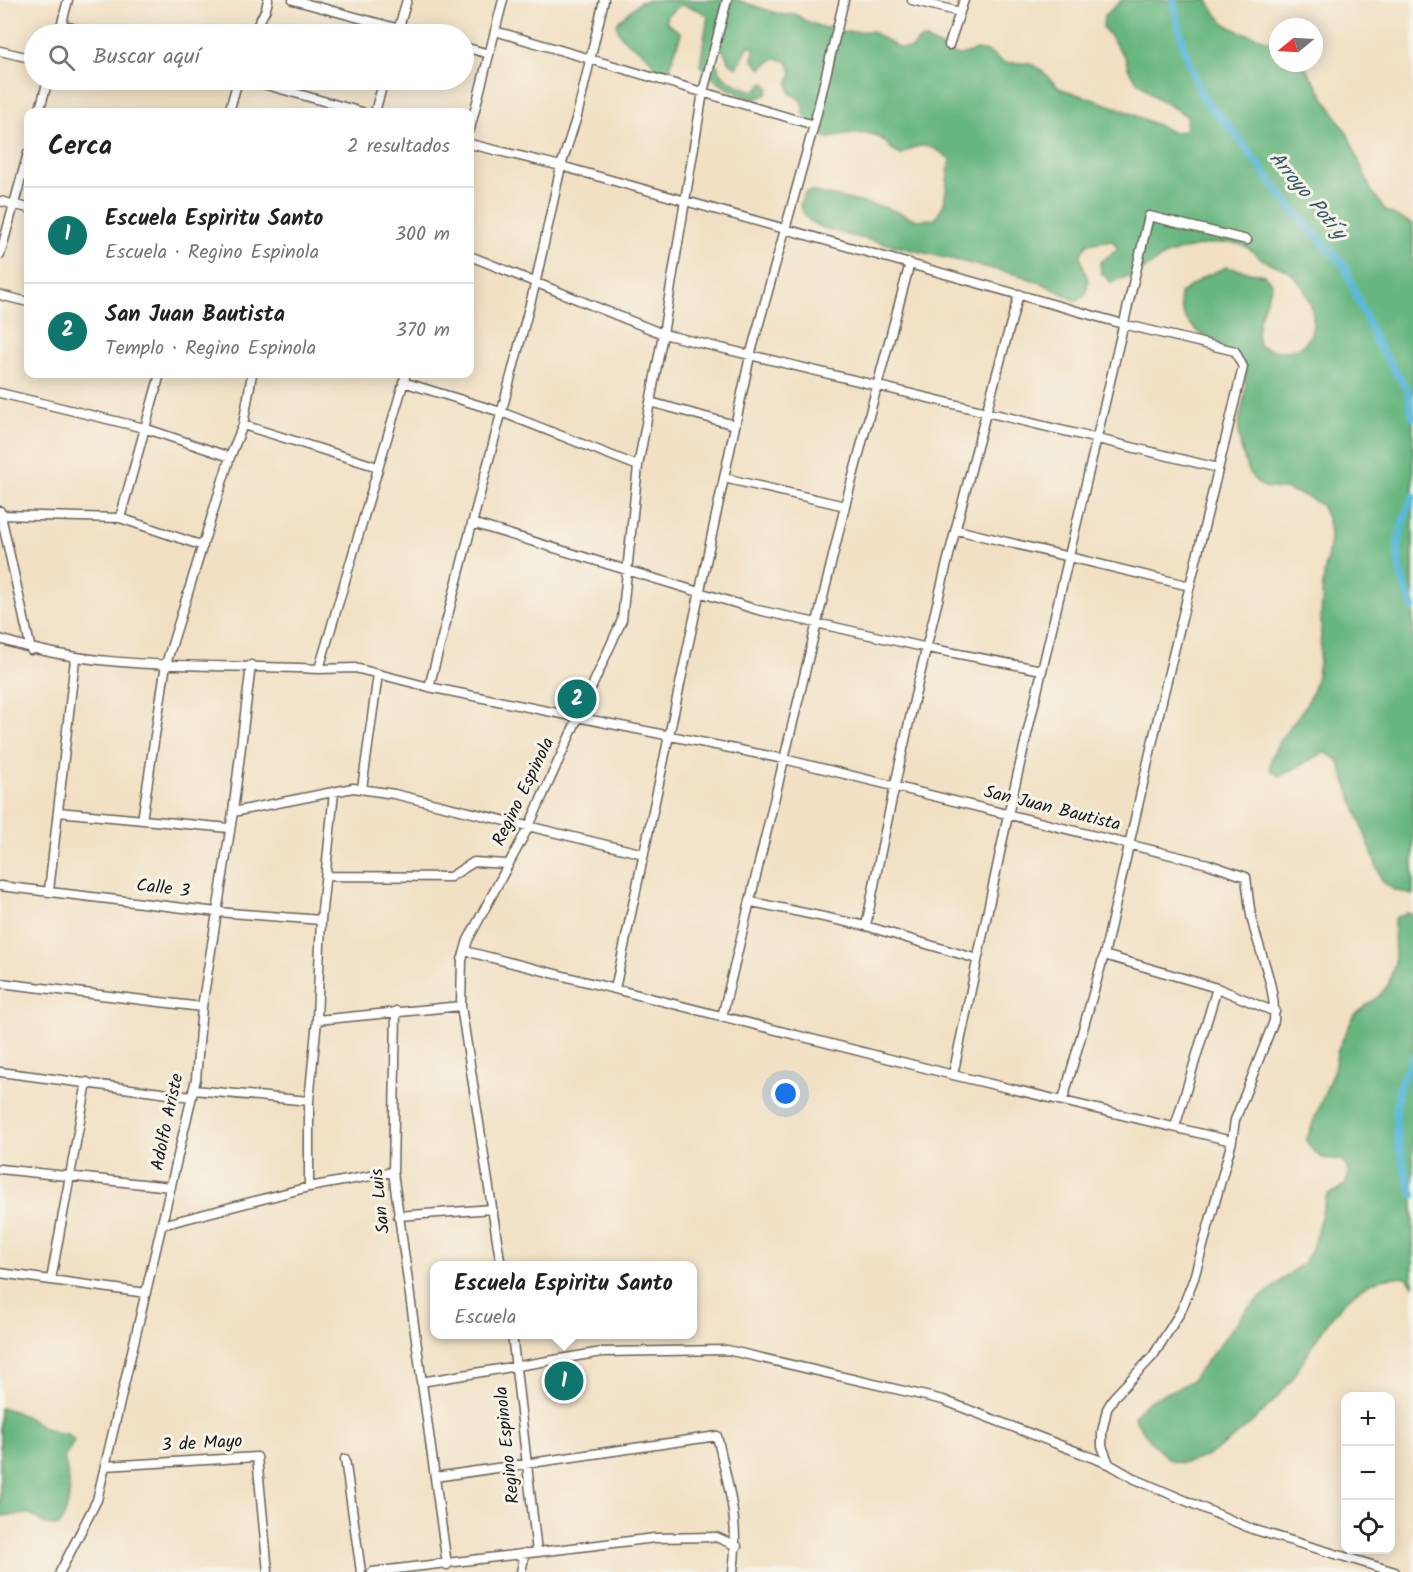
<!DOCTYPE html>
<html lang="es">
<meta charset="utf-8">
<style>
body{margin:0;font-family:Kalam,sans-serif;background:#f2f2f2;color:#222}
.controls{position:absolute;right:18px;bottom:18px;display:grid;overflow:hidden;border-radius:12px;box-shadow:0 3px 15px #0003}
.controls button{width:54px;height:54px;display:grid;place-items:center;padding:0;border:0;border-bottom:2px solid #e0e0e0;background:#fff;color:#222;font:30px sans-serif}
.compass{position:absolute;left:1269px;top:18px;width:54px;height:54px;border-radius:50%;background:#fff;box-shadow:0 3px 15px #0003;rotate:252deg}
.you{position:absolute;left:786px;top:1094px;width:21px;height:21px;margin:-15px;border:4px solid #fff;border-radius:50%;background:#1a73e8;box-shadow:0 0 0 9px #1a73e833}
.badge{display:grid;place-items:center;width:39px;height:39px;border-radius:50%;background:#0f766e;color:#fff;font-size:20px;font-weight:700}
.pin{position:absolute;translate:-50% -50%;border:3px solid #fff;box-shadow:0 2px 6px #0006}
.popup{position:absolute;left:430px;top:1261px;width:267px;height:78px;box-sizing:border-box;display:grid;place-content:center;border-radius:12px;background:#fff;filter:drop-shadow(0 2px 4px #0005);font-size:20px;white-space:nowrap;color:#767676}
.popup b{font-size:22px;color:#222}
.popup::after{content:'';position:absolute;left:50%;top:100%;margin-left:-12px;border:12px solid transparent;border-top-color:#fff}
.list{margin:0;padding:0;list-style:none}
h2{display:flex;justify-content:space-between;align-items:center;height:78px;margin:0;padding:0 24px;font-size:26px}
h2 small{font-size:20px;font-weight:400;color:#767676}
.list li{display:grid;grid-template-columns:39px 1fr auto;gap:18px;align-items:center;box-sizing:border-box;height:96px;padding:0 24px;border-top:2px solid #e0e0e0}
.list b{display:block;font-size:22px;white-space:nowrap}
.list p{margin:0;font-size:20px;white-space:nowrap;color:#767676}
.list em{font-size:20px;font-style:normal;color:#767676}
.icon{flex:none;width:33px;height:33px;fill:none;stroke:currentColor;stroke-width:2;stroke-linecap:round;stroke-linejoin:round}
.map{position:relative;flex:none;width:1413px;height:1572px;overflow:hidden}
.search{position:absolute;background:#fff;box-shadow:0 3px 15px #0003;left:24px;top:24px;width:450px;height:66px;display:flex;align-items:center;gap:15px;box-sizing:border-box;padding:0 21px;border-radius:33px;color:#767676;font-size:22px}
.panel{position:absolute;background:#fff;box-shadow:0 3px 15px #0003;left:24px;top:108px;width:450px;height:270px;border-radius:12px}
.map>svg:first-child{display:block}
.forest{fill:#68b67f;stroke:#42694e;stroke-width:1.5}
.lines{fill:none;stroke-linecap:round;stroke-linejoin:round}
.canal{stroke:#5ab8d8;stroke-width:8}
.minor-casing{stroke:#676156;stroke-width:11}
.minor{stroke:#fff;stroke-width:8}
.labels{text-anchor:middle;dominant-baseline:central;stroke-width:6;stroke-linejoin:round;paint-order:stroke}
.street-label{font-size:18px;fill:#1c1c1c;stroke:#f7f3e8}
.water-label{font-size:20px;font-style:italic;fill:#355a67;stroke:#f7f3e8}
</style>
<div class="map">
<svg width="1413" height="1572" viewBox="0 0 1413 1572">
<rect width="100%" height="100%" fill="#f7f3e8"/>
<filter id="ink" filterUnits="userSpaceOnUse"><feTurbulence type="fractalNoise" baseFrequency=".0167" numOctaves="2"/><feDisplacementMap in="SourceGraphic" scale="12" xChannelSelector="R" yChannelSelector="G"/><feConvolveMatrix kernelMatrix="1 2 1 2 8 2 1 2 1" color-interpolation-filters="sRGB"/></filter>
<filter id="wash" filterUnits="userSpaceOnUse"><feTurbulence type="fractalNoise" baseFrequency=".008" numOctaves="4" result="noise"/><feDisplacementMap in="SourceGraphic" scale="24" xChannelSelector="R" yChannelSelector="G"/><feGaussianBlur stdDeviation="1.35" result="paint"/><feColorMatrix in="noise" values="0 0 0 0 0 0 0 0 0 0 0 0 0 0 0 0 0 1.4 0 .05"/><feComposite in="paint" operator="in"/></filter>
<g filter="url(#wash)">
<rect width="100%" height="100%" fill="#f1e0c3"/>
<!-- forest -->
<path class="forest" d="M652 0H737L782 15 796 14 804 20 824 28 833 27 840 32 871 31 899 48 912 49 919 40 925 39 958 56 976 50 988 52 1004 63H1029L1040 69 1059 88 1121 109 1172 132 1185 131 1187 116 1154 96 1136 80 1129 70 1125 57 1103 27 1104 16 1122 0H1208C1227 38 1245 29 1278 45V63H1302L1305 67 1348 135 1371 190 1386 211 1413 224V895L1394 890 1382 881 1338 760 1325 752 1280 776 1270 769C1270 742 1301 720 1311 695 1326 658 1318 614 1324 576 1326 559 1332 544 1329 526 1328 519 1324 511 1321 505 1311 498 1299 493 1287 490 1275 487 1263 491 1254 479 1245 468 1238 441 1239 426 1240 406 1252 388 1241 368 1225 338 1177 336 1180 294L1202 278 1226 267 1264 275 1272 284C1265 306 1253 324 1259 346 1321 369 1327 308 1291 273 1283 266 1270 265 1262 259 1248 249 1248 243 1226 243 1208 243 1186 248 1168 254 1160 257 1153 264 1145 269 1135 275 1122 278 1111 282L1101 273 1100 262 1118 249 1112 240 1087 244 1080 256 1088 281 1086 295 1076 301 1044 284 1019 275 840 233C820 227 806 225 800 204L805 193 810 191 887 208 917 220 935 219 944 204 950 159C932 145 920 140 901 155 891 152 888 142 879 137 867 129 841 137 827 138 817 134 815 124 805 117L801 100 790 93 788 83 792 72 787 61 775 58 761 69 753 60 754 48 749 45 737 68 728 61 723 50 717 49 713 60C719 65 718 72 724 76 731 83 746 89 755 91L764 83 769 88 767 94 755 99C733 93 714 83 700 65L708 16 699 10 681 5 667 15 666 22 681 33 669 70 658 74C655 69 653 61 648 57 638 46 617 42 617 23L640 2Z
M1408 913 1413 915V1285L1407 1278C1350 1269 1319 1336 1294 1376 1277 1402 1210 1469 1177 1462 1162 1459 1142 1431 1134 1417 1147 1394 1174 1394 1193 1379L1247 1309 1304 1262 1311 1252 1327 1195C1342 1190 1354 1181 1345 1164 1342 1157 1329 1159 1323 1158 1315 1155 1310 1147 1306 1141L1334 1069 1338 1049 1355 1014 1379 996 1388 985 1395 963 1394 922 1396 917Z
M0 1408C15 1408 35 1423 49 1430 59 1436 67 1428 74 1441L64 1458C71 1483 73 1503 59 1526L46 1525 30 1514 0 1516Z"/>
<g class="lines">
<!-- canal -->
<path class="canal" d="M1173 0 1183 45 1202 97 1233 131 1294 212 1344 265 1375 340 1408 391 1413 417
M1413 497C1392 543 1394 561 1413 607
M1413 1058C1409 1068 1402 1078 1399 1088 1390 1124 1402 1162 1413 1195"/>
</g>
</g>
<g filter="url(#ink)">
<g class="lines">
<!-- minor casing -->
<g class="minor-casing">
<path id="minor" d="M293 0 418 34
M912 0 960 12
M62 25 93 34
M495 31 814 125
M59 34 68 0
M253 34 266 9 268 0
M397 34 407 0
M949 45 964 0
M464 47 489 54
M0 51 34 59
M249 80 362 112
M39 112 48 80
M229 112 238 80
M375 112 384 80
M470 129 503 0
M470 144 561 166 1123 324 1235 351 1243 367 1160 709 1104 955 1063 1100
M0 201 28 208
M0 255 28 153
M470 256 663 334 1218 468
M0 295 28 302
M403 382 501 412 638 466
M0 393 144 428 230 457
M650 402 735 425
M243 425 378 467
M724 478 845 506
M0 511 31 650
M0 515 120 518 203 546
M120 518 160 374
M472 523 758 610 928 648 1042 670
M957 530 1190 586
M0 639C101 673 213 663 319 669L355 668 429 687 784 759 1208 864 1246 877C1248 893 1249 909 1253 924 1261 957 1276 987 1274 1021L1235 1120 1232 1141 1194 1278 1181 1311 1153 1356 1114 1397 1107 1409 1102 1432V1446L1109 1464 1135 1479 1252 1529 1395 1572
M319 669 406 374
M429 687 535 285 561 166 577 116 604 0
M362 789 378 674
M58 812 229 828
M233 812 353 788 394 794 644 854
M142 820 166 664 230 457 243 425 252 374
M328 876 450 877 474 862 506 864
M0 886 217 912 321 920
M49 891 75 659
M752 902 866 926 977 959
M866 926C907 714 960 502 1019 294
M465 951 953 1075 1232 1141
M1104 955 1217 988 1275 1012
M0 983 202 1007
M615 989 750 356 814 125 844 0
M396 1011 393 1172 447 1565
M722 1017 845 506 910 263
M317 1020 461 1006
M0 1072 192 1097
M953 1075 1008 815 1149 216 1247 240
M194 1090 309 1101
M1175 1127 1217 988
M0 1169 171 1187
M309 1187V1101L317 1020 321 920 334 792
M398 1216 492 1209
M162 1225 309 1187 393 1172
M501 1266 461 1006 462 960 468 940 529 826 622 620 638 466 663 334 703 92 727 0
M0 1273 146 1293
M51 1280 87 1082
M512 1334 537 1552
M421 1382 602 1352 727 1350 943 1400 1109 1464
M345 1459 361 1572
M105 1466 257 1457 268 1572
M435 1477 717 1436C728 1484 740 1523 733 1572
M60 1572 97 1500 196 1079 202 1007 233 812 251 665
M372 1572 655 1538 716 1537 737 1546
M521 1572 525 1553"/>
</g>
<!-- minor -->
<use href="#minor" class="minor"/>
</g>
</g>
<g class="labels">
<!-- street labels -->
<g class="street-label">
<text transform="translate(524 792) rotate(-64)">Regino Espinola</text>
<text transform="translate(1052 809) rotate(14)">San Juan Bautista</text>
<text transform="translate(163 889) rotate(7)">Calle 3</text>
<text transform="translate(168 1122) rotate(-78)">Adolfo Ariste</text>
<text transform="translate(381 1201) rotate(-96)">San Luis</text>
<text transform="translate(202 1444) rotate(-3)">3 de Mayo</text>
<text transform="translate(508 1445) rotate(-96)">Regino Espinola</text>
</g>
<!-- water labels -->
<g class="water-label">
<text transform="translate(1307 196) rotate(50)">Arroyo Poti´y</text>
</g>
</g>
</svg>
<div class="controls">
<button>+</button>
<button>−</button>
<button><svg class="icon" aria-label="locate" viewBox="0 0 24 24"><circle cx="12" cy="12" r="6"/><path d="M12 2v4M12 18v4M2 12h4M18 12h4"/></svg></button>
</div>
<svg class="compass" viewBox="-18 -18 36 36"><path d="M0-13l5 13h-10z" fill="#e53935"/><path d="M0 13l5-13h-10z" fill="#767676"/></svg>
<div class="you"></div>
<div class="pin badge" style="left:564px;top:1381px">1</div>
<div class="popup"><b>Escuela Espiritu Santo</b>Escuela</div>
<div class="pin badge" style="left:577px;top:699px">2</div>
<div class="search"><svg class="icon" aria-label="search" viewBox="0 0 24 24"><circle cx="10" cy="10" r="6"/><path d="M15 15l6 6"/></svg>Buscar aquí</div>
<section class="panel">
<h2>Cerca<small>2 resultados</small></h2>
<ul class="list">
<li><span class="badge">1</span><div><b>Escuela Espiritu Santo</b><p>Escuela · Regino Espinola</p></div><em>300 m</em></li>
<li><span class="badge">2</span><div><b>San Juan Bautista</b><p>Templo · Regino Espinola</p></div><em>370 m</em></li>
</ul>
</section>
</div>
